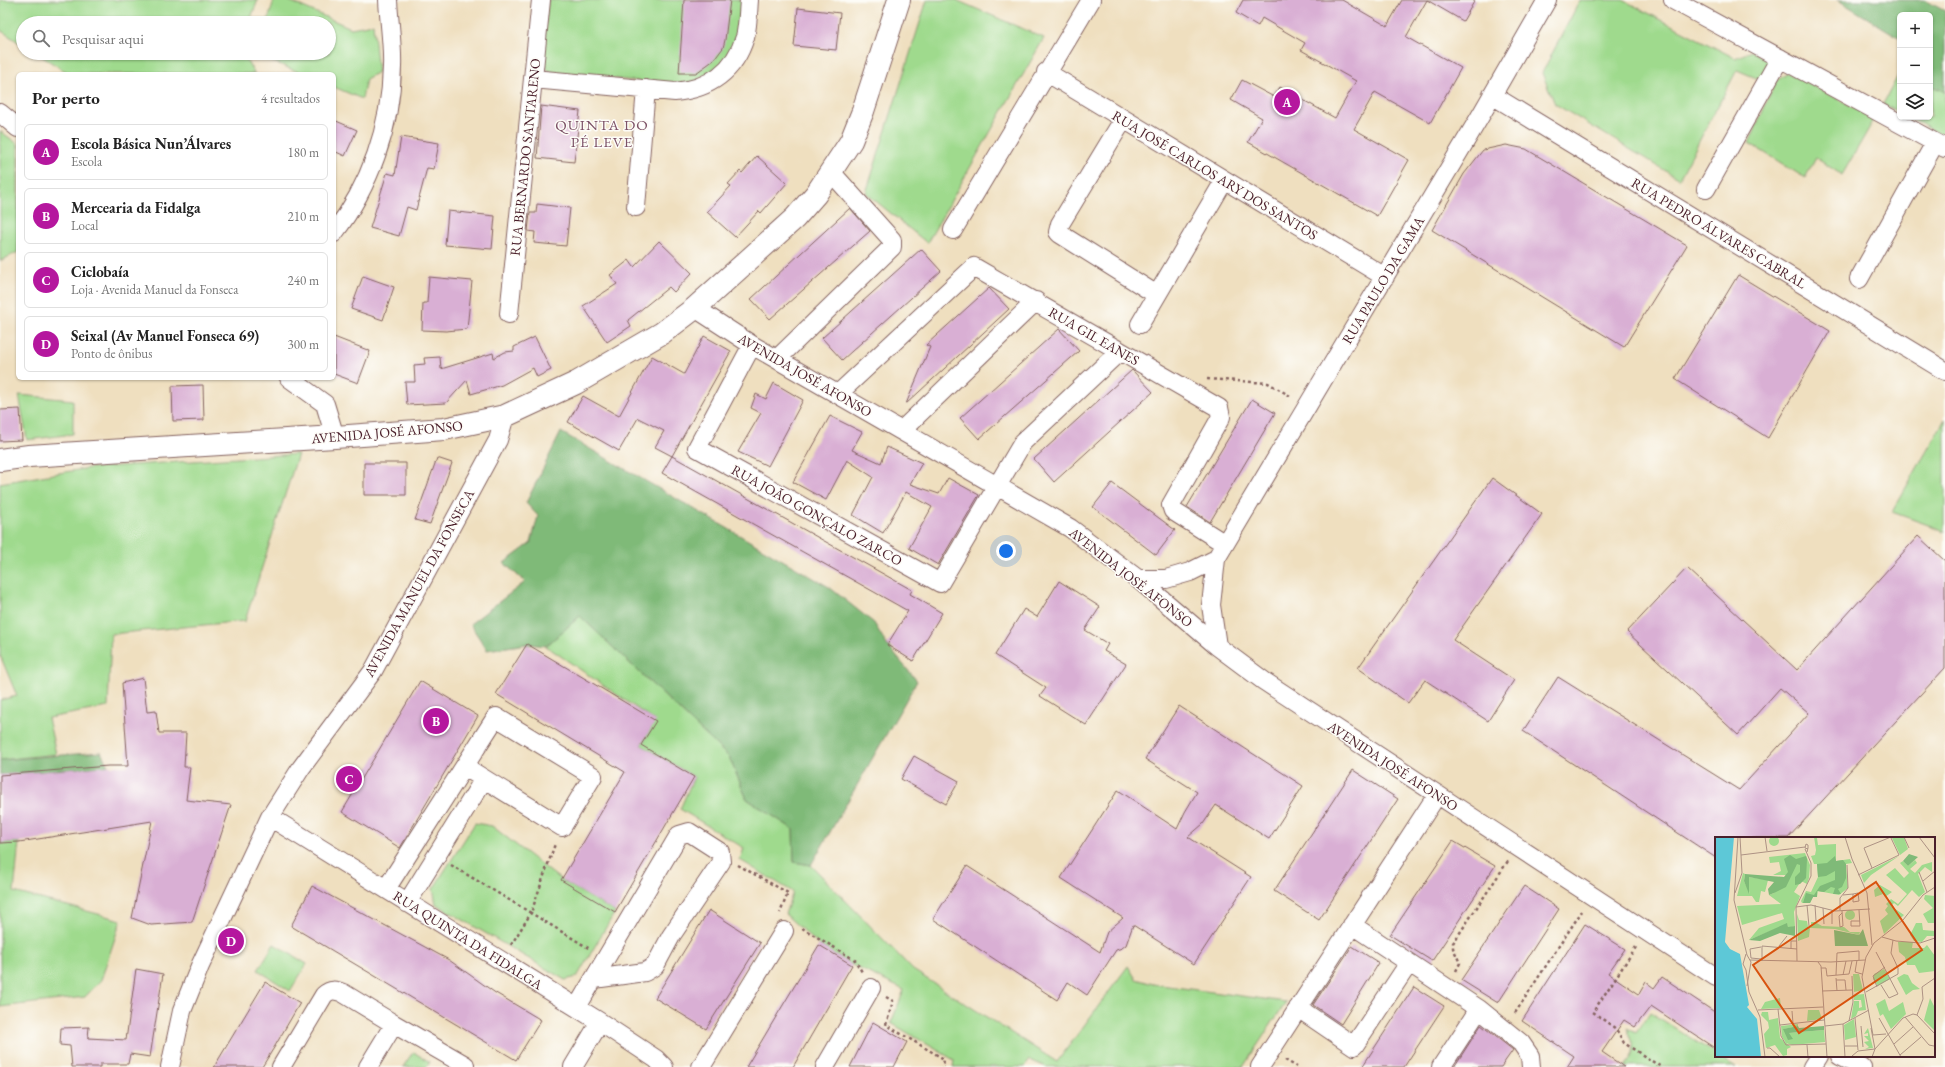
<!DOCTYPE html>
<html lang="pt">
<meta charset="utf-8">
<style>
body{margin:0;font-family:"EB Garamond",serif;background:#f2f2f2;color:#222}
.controls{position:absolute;right:12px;top:12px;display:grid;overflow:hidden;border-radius:6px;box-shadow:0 1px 3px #0004}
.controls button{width:36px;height:36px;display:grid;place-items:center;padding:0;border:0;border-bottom:1px solid #e0e0e0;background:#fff;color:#222;font:20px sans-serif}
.you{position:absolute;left:1006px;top:551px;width:14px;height:14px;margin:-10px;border:3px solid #fff;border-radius:50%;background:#1a73e8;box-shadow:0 0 0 6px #1a73e833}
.badge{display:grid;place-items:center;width:26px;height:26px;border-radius:50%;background:#b5179e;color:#fff;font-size:13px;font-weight:700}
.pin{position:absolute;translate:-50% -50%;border:2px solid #fff;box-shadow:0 1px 4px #0006}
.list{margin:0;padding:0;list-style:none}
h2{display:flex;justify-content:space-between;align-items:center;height:52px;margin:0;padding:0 16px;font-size:17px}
h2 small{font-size:13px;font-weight:400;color:#767676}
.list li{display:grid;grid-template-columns:26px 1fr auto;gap:12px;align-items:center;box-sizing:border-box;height:56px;margin:0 8px 8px;padding:0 8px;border:1px solid #e0e0e0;border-radius:6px}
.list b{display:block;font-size:15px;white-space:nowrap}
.list p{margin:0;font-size:13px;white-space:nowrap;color:#767676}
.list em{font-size:13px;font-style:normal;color:#767676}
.icon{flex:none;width:22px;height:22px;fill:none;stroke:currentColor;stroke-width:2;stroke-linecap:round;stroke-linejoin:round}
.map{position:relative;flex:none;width:1945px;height:1067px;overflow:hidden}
.search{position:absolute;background:#fff;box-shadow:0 1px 3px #0004;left:16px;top:16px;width:320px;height:44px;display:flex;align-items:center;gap:10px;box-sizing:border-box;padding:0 14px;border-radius:22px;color:#767676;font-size:15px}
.panel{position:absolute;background:#fff;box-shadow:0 1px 3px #0004;left:16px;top:72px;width:320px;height:308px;border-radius:6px}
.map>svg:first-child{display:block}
.green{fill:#9fda8d;stroke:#747c5c}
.forest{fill:#7fba78;stroke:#646c52}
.building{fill:#d9afd4}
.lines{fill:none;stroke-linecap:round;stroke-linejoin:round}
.minor-casing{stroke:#84625f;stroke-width:20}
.major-casing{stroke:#84625f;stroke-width:24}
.path{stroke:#84625f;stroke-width:2.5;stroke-dasharray:3 3;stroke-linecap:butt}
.minor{stroke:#fff;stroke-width:18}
.major{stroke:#fff;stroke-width:22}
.labels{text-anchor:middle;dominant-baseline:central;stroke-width:3;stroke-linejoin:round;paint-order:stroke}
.street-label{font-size:14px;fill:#4a1f2b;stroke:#fdfcf7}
.neighbourhood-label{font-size:15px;letter-spacing:1px;fill:#7c5166;stroke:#fdfcf7}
.inset-road{fill:none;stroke:#ad9284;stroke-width:1}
.view{fill:#d8530f;fill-opacity:0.15;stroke:#d8530f;stroke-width:2}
.inset-edge{fill:none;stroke:#4a1f2b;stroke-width:2}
</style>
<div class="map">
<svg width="1945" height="1067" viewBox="0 0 1945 1067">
<rect width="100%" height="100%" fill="#fdfcf7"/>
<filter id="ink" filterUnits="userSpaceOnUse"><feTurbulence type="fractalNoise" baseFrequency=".025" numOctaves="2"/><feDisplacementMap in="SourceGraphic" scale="8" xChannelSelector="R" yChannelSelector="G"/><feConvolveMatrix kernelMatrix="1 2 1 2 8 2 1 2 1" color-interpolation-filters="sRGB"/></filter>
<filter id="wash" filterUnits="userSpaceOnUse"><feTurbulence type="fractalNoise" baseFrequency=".012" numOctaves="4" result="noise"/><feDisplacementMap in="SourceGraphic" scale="16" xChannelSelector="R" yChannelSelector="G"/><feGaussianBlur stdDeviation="0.9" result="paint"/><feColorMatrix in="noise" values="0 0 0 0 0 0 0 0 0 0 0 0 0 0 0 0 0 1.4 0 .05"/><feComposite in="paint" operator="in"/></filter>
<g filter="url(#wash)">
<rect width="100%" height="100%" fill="#efdfbf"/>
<!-- green -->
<path class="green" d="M0 0H258L249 23H23V45L0 30Z
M274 0H287L351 28 373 24 378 72 366 79 362 99 334 87V74H303L257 55V53H329V23H267Z
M548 0H743L738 39 729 58 696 82 674 85 550 72 544 65 542 58Z
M927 0H956L1044 38 927 243 866 193Z
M1580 0H1623L1735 58 1752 51 1770 63 1761 80 1737 70 1679 179 1555 104 1542 73Z
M36 53H242L255 74H70Z
M1900 72V113L1883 104Z
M1788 73 1875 118 1842 175 1816 158 1805 178 1749 143 1776 81Z
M1930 85 1945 92V137L1908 117H1930Z
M0 131 18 144V252L0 261Z
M19 395 73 400V434L27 440Z
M1945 419V531L1892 512Z
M298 454 245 621 111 634 108 707 48 718 56 754 0 760V700L17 696 0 655V483L89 468Z
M580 616 729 757 747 799 793 829 794 862 811 865 913 970 1057 1062 1128 966 1136 979 1153 984 1286 1002 1243 1067H1046L1030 1060 1025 1067H953L954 1060 891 1023 904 990 852 965 819 945 785 914 793 892 740 860 744 848 680 809 694 777 641 745 655 721 546 646Z
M475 823 492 826 561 880 615 912 577 977 565 980 436 904 433 889Z
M19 842 14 892 121 920 101 980 85 997 0 1007V843Z
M274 944 307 964 290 991 258 970Z
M1650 1012 1736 1067H1625C1637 1050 1635 1047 1627 1028L1636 1033Z
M413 1052 430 1062 427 1067H403Z"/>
<!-- forest -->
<path class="forest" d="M1838 0H1925L1945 11V92L1930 85V15H1900V38Z
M561 432 829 587 874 623 887 645 917 681 811 865 794 862 793 829 747 799 729 757 580 616 546 646 527 644 487 650 470 624 525 582 504 563 531 543 538 516 526 503Z
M101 752 108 766 0 775V760Z"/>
<g id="blocks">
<!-- building -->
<path class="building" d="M684 0H730L725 40 723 48 714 60 696 73H679Z
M1243 0H1342L1387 26 1402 0H1475L1463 21 1427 0 1406 37 1461 68 1430 123 1375 92 1354 129 1409 160 1377 216 1248 142 1262 118 1231 100 1242 80 1274 97 1280 87 1335 118 1356 81 1301 50 1305 43 1262 18 1258 26 1236 13Z
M798 8 840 13 836 50 794 46Z
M541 106 580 111 574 162 537 158Z
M334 120 357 130 345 156 334 151Z
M401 137 439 143 434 169 427 168 416 210 407 207 399 236 370 228 387 173 395 175Z
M1506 145 1526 149 1687 245 1624 347 1432 230 1464 174 1483 150Z
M757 156 787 183 761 213 759 211 735 237 707 212 731 186 728 184 740 171 742 173Z
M537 204 570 208 566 246 534 243 535 232 528 231 530 213H536Z
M850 208 870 231 770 319 751 299Z
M448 211 495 216 492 249 445 245Z
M659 241 692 273 674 292 669 287 628 320 631 326 607 342 583 306 617 284 610 275 629 260 634 267Z
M921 249 941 271 842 360 822 338Z
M1738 275 1830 331 1768 438 1675 379Z
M363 276 394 287 383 320 351 309Z
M429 277 472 281 467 329 446 331 422 330 423 303H427Z
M989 288 1009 309 906 404 930 347 926 345Z
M1059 329 1079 351 979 439 960 418Z
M704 336 731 351 672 456 655 447 664 431 638 418 619 451 568 422 583 396 619 416 652 356 684 374Z
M334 337 370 351 358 383 334 374Z
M535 337 551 370 537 377 533 368 502 385 471 394 467 380 446 403 407 405 405 382H415L414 365 425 364 424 358 440 357 441 369 493 353 494 358 505 352 514 351V347Z
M1132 370 1153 392 1054 482 1034 459Z
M774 383 803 400 768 466 738 452 761 413 751 408 756 394 766 399Z
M203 385 204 420 173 421 172 386Z
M1252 399 1275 413 1210 522 1187 507Z
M20 409 22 440 0 441V410Z
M830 416 862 432 852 450 881 463 887 447 922 463 910 484 939 494 948 478 979 495 938 565 909 548 932 507 906 492 883 533 853 515 873 477 847 460 826 500 793 482Z
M672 456 912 590 910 594 942 613 913 661 887 645 908 611 662 473Z
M437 458 452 463 430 524 415 520Z
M364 463H406V495H364Z
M1492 478 1542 514 1453 640 1514 680 1488 721 1425 680 1408 703 1358 668Z
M1112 483 1175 530 1156 555 1093 507Z
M1918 536 1945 561V668L1788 838H1716V858L1523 731 1558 677 1739 790 1809 713 1780 688 1738 735 1627 632 1687 568 1797 670Z
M1059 581 1100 607 1085 630 1108 644 1104 651 1126 664 1086 725 1040 696 1046 688 995 655 1024 609 1037 617Z
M527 644 656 721 641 745 694 777 615 912 561 880 625 772 496 694Z
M143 678 147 712 156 711 159 733H186L184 767H190L186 800 231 805 192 922 151 925 132 918 152 821 19 842 0 843V775L108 766H128L122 683Z
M420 681 478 716 400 848 342 812Z
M1179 706 1303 786 1269 839 1216 805 1203 824 1188 837 1251 877 1194 964 1133 925 1126 945 1122 948 1116 950 1087 995 1068 982 1057 1000 933 919 967 866 1100 952 1107 932 1123 918 1061 878 1118 790 1177 829 1185 812 1197 792 1145 759Z
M914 756 959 781 946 804 901 779Z
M1353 770 1398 799 1319 920 1274 891Z
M1453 841 1495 866 1432 961 1390 935Z
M312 886 449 960 494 992 541 1020 516 1060 291 926Z
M1524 886 1559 909 1498 1003 1461 980Z
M709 910 760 943 706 1029 655 998Z
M1585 924 1625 949 1608 973 1639 994 1646 982 1654 988 1662 977 1716 1013V1049L1651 1006 1635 1027 1624 1020 1602 1052 1624 1067H1567L1574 1056 1522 1021Z
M819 945 852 965 801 1053 793 1067H746Z
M1352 946 1379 963 1341 1024 1313 1005Z
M136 969 163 974 150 1057 130 1054 128 1064H100V1067H72L70 1046 60 1045 61 1028 89 1027 88 1038 126 1040Z
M265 982 300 1003 275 1046 262 1067H214Z
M1414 987 1444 1006 1404 1067H1362Z
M873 1022 907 1042 894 1067H850Z
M1481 1025 1513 1050 1501 1067H1454Z"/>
</g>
</g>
<g filter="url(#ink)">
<use href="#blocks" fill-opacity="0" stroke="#84625f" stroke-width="1"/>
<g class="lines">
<!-- minor casing -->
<g class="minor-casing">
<path id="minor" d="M1673 0 1945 148
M1046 72 1385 277
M533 79 675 92C709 89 735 71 745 37 748 25 748 12 749 0
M1492 95 1945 371
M0 113 18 128
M1123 120 1060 224 1058 232 1060 234 1157 295
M1706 189 1780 58
M636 207 646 89
M953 230 1091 0
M334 233C370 186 391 127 392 67 393 45 389 22 388 0
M1859 279 1935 143
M695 308 752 345 1070 528 1138 579 1217 646 1264 681 1716 977
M509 314 541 0
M1140 324 1224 181
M752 345 697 448 940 583 1023 442 1120 351
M777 359 892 247V240L832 173
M289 378 325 404 335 437
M838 394 974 267 1219 408 1221 417 1171 505 1173 511 1225 544
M902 430 1036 301
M1138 579H1166L1190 572 1216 559
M1217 646 1211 605 1216 559 1478 120 1547 0
M270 817 600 1022 656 1059 664 1067
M386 889 496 717 593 776 562 827 465 767
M407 903 484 779
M1352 925 1479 1009 1521 1043 1530 1056 1531 1067
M577 1007 679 835 689 832 720 852 721 862 671 936 655 966 645 972 594 979
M1298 1008 1354 1046 1409 963
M394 1024 465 1065
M1840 1056 1862 1067
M170 1067 182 1011 200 966 270 817 301 768 373 671 498 440 505 416
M281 1067 324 995C331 989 335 990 343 993L394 1024 368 1067
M573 1067 600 1022
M701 1067 784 931
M825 1067 871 988
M1260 1067 1437 795
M1441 1067 1479 1009
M1812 1067 1819 1056"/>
</g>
<!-- major casing -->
<g class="major-casing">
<path id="major" d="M0 460 29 456 335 437 444 429 505 416 576 383 662 333 695 308 795 218 816 194 851 141 863 111 899 0"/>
</g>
<!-- path -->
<path class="path" d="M1207 379 1268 383 1292 397
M451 865 531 913 555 844
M738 865 788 893 780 913
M802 928 855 960 862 972
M511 945 531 913 590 949
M1636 947 1593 1012 1616 1029 1624 1043 1661 1067
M1456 971 1460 963 1453 948V943L1508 861
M886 997 893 1001 886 1025 944 1059 943 1067
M1515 1013 1582 911
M1285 1060 1297 1067"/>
<!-- minor -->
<use href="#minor" class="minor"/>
<!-- major -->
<use href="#major" class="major"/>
</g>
</g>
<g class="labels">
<!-- street labels -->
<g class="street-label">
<text transform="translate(525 157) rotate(-84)">RUA BERNARDO SANTARENO</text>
<text transform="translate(1215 175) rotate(31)">RUA JOSÉ CARLOS ARY DOS SANTOS</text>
<text transform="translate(1719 233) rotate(31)">RUA PEDRO ÁLVARES CABRAL</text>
<text transform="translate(1383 280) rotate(-59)">RUA PAULO DA GAMA</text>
<text transform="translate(1094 336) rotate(30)">RUA GIL EANES</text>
<text transform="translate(805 375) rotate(30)">AVENIDA JOSÉ AFONSO</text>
<text transform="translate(387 432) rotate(-5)">AVENIDA JOSÉ AFONSO</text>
<text transform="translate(817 515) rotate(29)">RUA JOÃO GONÇALO ZARCO</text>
<text transform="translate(1131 577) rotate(38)">AVENIDA JOSÉ AFONSO</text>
<text transform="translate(419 583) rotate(-61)">AVENIDA MANUEL DA FONSECA</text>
<text transform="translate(1393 766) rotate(33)">AVENIDA JOSÉ AFONSO</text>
<text transform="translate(468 940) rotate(32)">RUA QUINTA DA FIDALGA</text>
</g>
<!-- neighbourhood labels -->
<g class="neighbourhood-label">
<text x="602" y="124">QUINTA DO<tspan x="602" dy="17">PÉ LEVE</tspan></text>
</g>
</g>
<!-- overview -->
<g transform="translate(1715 837)">
<rect width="220" height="220" fill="#efdfbf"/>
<path d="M54 4a5 5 0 1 1 10 0a5 5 0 1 1-10 0ZM99 0 102 1 103 8 121 7V24L135 22 137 26 131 27 133 51 124 58 103 54 102 60H98L95 66H87L86 64 91 54 96 55 103 40 102 27H99L96 19 100 18 101 13ZM189 0 193 12 185 18 177 1ZM90 16 95 28 94 41 92 47 86 44 79 55 85 59 79 75 80 89 73 91 72 87 34 103 44 91 69 82 67 76 27 88 22 69 66 67 54 58 59 56 71 38H58L66 34 64 25 55 26 54 20ZM184 19 156 38 149 46 146 38ZM200 23 202 26 195 32 200 36 207 28 217 25V35L210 30 203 37 210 55 204 60 197 53 183 69 179 66 176 69 189 78 169 97 165 84 173 77 170 73 173 69 171 67 176 62 183 67 192 57 171 38 180 31 189 41 194 36 185 26 188 24 193 29ZM28 36 30 37 29 44 35 57 32 49 34 40 53 43 50 55 46 54 44 65H41L37 59H22ZM165 48 177 55 170 60 168 57 160 60 159 53ZM210 58 220 59V86H213L208 77 218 71 209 62ZM130 78a5 5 0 1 1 10 0a5 5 0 1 1-10 0ZM82 77 84 83 92 84 93 90H96V85H100L107 89 129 90 135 95H145L144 98 120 92 95 91 94 100 83 104ZM201 86H207L208 93 220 94V99H212L207 105 199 104 195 98ZM183 105H198L197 111H209L212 108 220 119V134L204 136 200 128H192L190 120 184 115ZM169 132 175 142 163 149 158 142 159 137ZM138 137H144L148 153 139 155ZM189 137 193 138 197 146 205 152 198 153 191 158 182 141ZM149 157 151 173 143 174 141 179 136 182 139 164H144V171L147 170 146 163H139V158ZM65 161 66 171 46 172 50 165ZM215 161 220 171V194L209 183ZM170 162 174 174 188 165 191 177 176 192 168 177 165 179 161 167ZM93 173H104L107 182 92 184ZM47 175H53L54 183 63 181 65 201 76 210 72 212V218L68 219 60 208 51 211 49 197 54 191 53 185 46 178ZM139 182 141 200 130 203 129 188ZM83 187V189L69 192 74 196 109 193 110 205 77 208 71 206 67 200 66 189ZM153 191 158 211 150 212 154 210 149 205 154 204 149 199H153V196L149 197Z" fill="#9fda8d"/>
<path d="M194 17 203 20 193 29 188 24ZM75 18 81 22 91 19 92 22 91 41 85 47 80 48V40L85 35V28L82 27 71 50 59 56 54 58 53 52 59 45 34 40V57L29 44 30 37 69 40 73 35 69 22ZM120 19 121 24 128 23 131 27V41L127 50 123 52 126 57H118L120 51 116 50 109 55 102 54V60H98L95 66H88L91 56 99 58 105 49 120 43V34L111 39 103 40 102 27 112 26ZM72 86 73 90 80 89V99L65 96 45 104 34 103ZM148 92 153 109H120L119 93 144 98ZM83 189 84 191 109 189V193L74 196 78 202 73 203 68 192Z" fill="#7fba78"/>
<path d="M0 0H19L10 105 15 112 25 117 34 168 32 170 42 182 46 220H0Z" fill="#5dc8d7"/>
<path class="inset-road" d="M23 0 19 63 32 118 36 125 32 149M50 0 52 14M130 0 137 22 152 56 157 108M189 0 194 11M204 0 220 21M92 15 93 11V8L91 7 90 11 93 12M26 18 90 10M157 31 149 11 176 0M204 35 212 55M143 38 184 18 176 1M208 44 220 34M20 56 27 36 25 0M128 58 138 57V65L144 64 143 56 138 57M92 68 94 89M100 68 101 84M81 70 96 68 120 74 155 72M108 71 109 87M117 73V87M125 73V61L133 51 132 28M144 73 145 89H136V84H145M127 74 128 89 125 90 124 79 127 76M167 100 181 104 205 106 220 101M64 109 72 99M76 112V104H82M161 115 183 157 174 161 166 148M31 117 28 127 31 133 34 155 45 180 50 220M46 122 36 121 35 112 46 110M35 123 116 125 150 123M142 123 140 135 147 137M47 124V109L82 112M82 124 81 70 96 39V26L90 12M103 125 106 129 112 220M106 131H111L112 139 134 137 137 124M121 138 122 116 144 114V123M128 138 131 124M121 141 122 154M121 143H130L131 153M162 150 158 139 170 130M107 154 137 153M151 155 183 137V131L176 116 178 103M63 172 66 199 71 208 111 207M43 173 108 170M77 174 78 186M202 178 208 162 207 150 220 141M190 180 214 208 219 209M140 181 143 213M164 181 186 220M134 184 138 165 137 139M128 187 130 220M65 188 109 183M110 189 128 187 154 173M146 189 148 210M156 191 160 212 157 220M158 198 171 197M158 198 147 140 151 120 159 106 188 83 208 58 220 50M179 207 198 190M92 208 93 220M130 209H143M52 211H55L65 220M185 218 206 200M137 219 143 214 160 212 188 181 198 177 202 178 220 197V220"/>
<path class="view" d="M161 45 207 113 84 196 38 128Z"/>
<rect width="220" height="220" class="inset-edge"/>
</g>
</svg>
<div class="controls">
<button>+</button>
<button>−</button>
<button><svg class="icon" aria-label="layers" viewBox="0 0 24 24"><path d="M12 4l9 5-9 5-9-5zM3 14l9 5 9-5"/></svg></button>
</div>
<div class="you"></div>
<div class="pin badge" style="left:1287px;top:102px">A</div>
<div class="pin badge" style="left:436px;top:721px">B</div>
<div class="pin badge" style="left:349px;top:779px">C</div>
<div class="pin badge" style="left:231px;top:941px">D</div>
<div class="search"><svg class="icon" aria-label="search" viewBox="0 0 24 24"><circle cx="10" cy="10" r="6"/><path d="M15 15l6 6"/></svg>Pesquisar aqui</div>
<section class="panel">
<h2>Por perto<small>4 resultados</small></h2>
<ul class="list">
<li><span class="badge">A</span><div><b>Escola Básica Nun’Álvares</b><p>Escola</p></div><em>180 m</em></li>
<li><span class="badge">B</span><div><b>Mercearia da Fidalga</b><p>Local</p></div><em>210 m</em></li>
<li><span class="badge">C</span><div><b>Ciclobaía</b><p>Loja · Avenida Manuel da Fonseca</p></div><em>240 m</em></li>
<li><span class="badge">D</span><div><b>Seixal (Av Manuel Fonseca 69)</b><p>Ponto de ônibus</p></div><em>300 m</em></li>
</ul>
</section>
</div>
